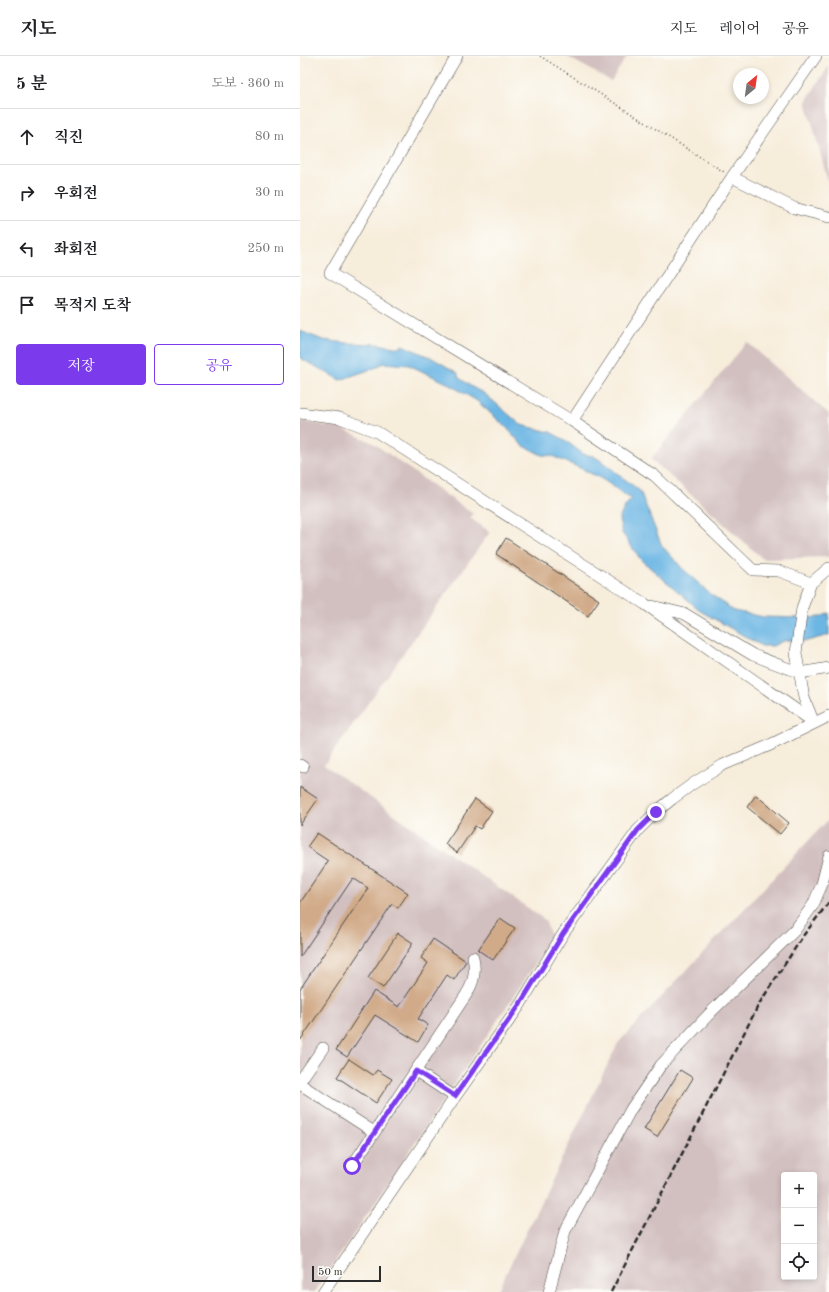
<!DOCTYPE html>
<html lang="ko">
<meta charset="utf-8">
<style>
body{margin:0;font-family:"Old Standard TT","Noto Serif KR",serif;background:#f2f2f2;color:#202124}
.controls{position:absolute;right:12px;bottom:12px;display:grid;overflow:hidden;border-radius:4px;box-shadow:0 2px 6px #0003}
.controls button{width:36px;height:36px;display:grid;place-items:center;padding:0;border:0;border-bottom:1px solid #e0e0e0;background:#fff;color:#202124;font:20px sans-serif}
.compass{position:absolute;left:433px;top:12px;width:36px;height:36px;border-radius:50%;background:#fff;box-shadow:0 2px 6px #0003;rotate:29deg}
.scale{position:absolute;left:12px;bottom:10px;width:69px;box-sizing:border-box;padding-left:4px;border:2px solid #2b2b2b;border-top:0;font-size:11px;line-height:14px;white-space:nowrap;color:#2b2b2b;-webkit-text-stroke:3px #fdfcf7;paint-order:stroke}
.stop{position:absolute;width:12px;height:12px;margin:-9px;border:3px solid #7c3aed;border-radius:50%;background:#fff}
.stop.end{background:#7c3aed;border-color:#fff;box-shadow:0 1px 4px #0008}
.list{margin:0;padding:0;list-style:none}
h2{display:flex;justify-content:space-between;align-items:center;height:52px;margin:0;padding:0 16px;font-size:17px}
h2 small{font-size:13px;font-weight:400;color:#757577}
.list li{display:grid;grid-template-columns:26px 1fr auto;gap:12px;align-items:center;box-sizing:border-box;height:56px;padding:0 16px;border-top:1px solid #e0e0e0}
.list b{display:block;font-size:15px;white-space:nowrap}
.list em{font-size:13px;font-style:normal;color:#757577}
.actions{display:flex;gap:8px;padding:12px 16px}
.actions a{flex:1;padding:9px 0;border:1px solid #7c3aed;border-radius:4px;text-align:center;font-size:14px;color:#7c3aed}
.actions .main{background:#7c3aed;color:#fff}
.icon{flex:none;width:22px;height:22px;fill:none;stroke:currentColor;stroke-width:2;stroke-linecap:round;stroke-linejoin:round}
.map{position:relative;flex:none;width:529px;height:1236px;overflow:hidden}
header{display:flex;align-items:center;gap:24px;box-sizing:border-box;height:56px;padding:0 20px;background:#fff;border-bottom:1px solid #e0e0e0}
header strong{font-size:19px}
nav{display:flex;gap:22px;margin-inline-start:auto;font-size:14px}
main{display:flex}
aside{flex:1;background:#fff}
.map>svg:first-child{display:block}
.industrial{fill:#d2bfc0;fill-rule:evenodd}
.water{fill:#6cb6e4;stroke:#4c7088}
.building{fill:#d1ab89}
.lines{fill:none;stroke-linecap:round;stroke-linejoin:round}
.minor-casing{stroke:#4a4845;stroke-width:12}
.path{stroke:#4a4845;stroke-width:1.5;stroke-dasharray:1 3;stroke-linecap:butt}
.minor{stroke:#fff;stroke-width:11}
.rail{stroke:#2b2b2b;stroke-width:2.5;stroke-dasharray:6 3;stroke-linecap:butt}
.route{stroke:#7c3aed;stroke-width:5}
</style>
<header>
<strong>지도</strong>
<nav><a>지도</a><a>레이어</a><a>공유</a></nav>
</header>
<main>
<aside>
<h2>5 분<small>도보 · 360 m</small></h2>
<ul class="list">
<li><svg class="icon" aria-label="ahead" viewBox="0 0 24 24"><path d="M12 20V5M6 11l6-6 6 6"/></svg><div><b>직진</b></div><em>80 m</em></li>
<li><svg class="icon" aria-label="right" viewBox="0 0 24 24"><path d="M7 20v-9h11M14 6l5 5-5 5"/></svg><div><b>우회전</b></div><em>30 m</em></li>
<li><svg class="icon" aria-label="left" viewBox="0 0 24 24"><path d="M17 20v-9H6M10 6l-5 5 5 5"/></svg><div><b>좌회전</b></div><em>250 m</em></li>
<li><svg class="icon" aria-label="arrive" viewBox="0 0 24 24"><path d="M6 21V4h12l-3 4 3 4H6"/></svg><div><b>목적지 도착</b></div></li>
</ul>
<div class="actions"><a class="main">저장</a><a>공유</a></div>
</aside>
<div class="map">
<svg width="529" height="1236" viewBox="0 0 529 1236">
<rect width="100%" height="100%" fill="#fdfcf7"/>
<filter id="ink" filterUnits="userSpaceOnUse"><feTurbulence type="fractalNoise" baseFrequency=".025" numOctaves="2"/><feDisplacementMap in="SourceGraphic" scale="8" xChannelSelector="R" yChannelSelector="G"/><feConvolveMatrix kernelMatrix="1 2 1 2 8 2 1 2 1" color-interpolation-filters="sRGB"/></filter>
<filter id="wash" filterUnits="userSpaceOnUse"><feTurbulence type="fractalNoise" baseFrequency=".012" numOctaves="4" result="noise"/><feDisplacementMap in="SourceGraphic" scale="16" xChannelSelector="R" yChannelSelector="G"/><feGaussianBlur stdDeviation="0.9" result="paint"/><feColorMatrix in="noise" values="0 0 0 0 0 0 0 0 0 0 0 0 0 0 0 0 0 1.4 0 .05"/><feComposite in="paint" operator="in"/></filter>
<g filter="url(#wash)">
<rect width="100%" height="100%" fill="#f7eddb"/>
<!-- industrial -->
<path class="industrial" d="M266 0H327L311 25Z
M529 10V129L506 45Z
M447 286 529 358V501L463 503 351 403Z
M0 365H1L43 373 73 387 173 458 170 462 190 476 24 709 245 864 252 883 15 1236H0Z
M529 763V1236H197L318 987ZM484 1119H514V1221H484Z"/>
<!-- water -->
<path class="water" d="M0 275 23 284 47 287 78 288 100 292 102 289 132 302 158 317V321L172 331 185 338 221 369 250 376 265 384 283 398 293 400 300 404 340 435 362 490 383 513 409 537 434 555 464 561 506 562 521 561 529 557V579L507 585 493 584 483 585 473 590H462L402 556 341 504 322 477 319 463 324 452 331 443 302 423 280 412 252 400 242 399 222 389 207 372 177 345 147 327 109 309 83 307 77 311 40 324 0 302Z"/>
<g id="blocks">
<!-- building -->
<path class="building" d="M206 482 299 544 288 560 196 498Z
M0 731 18 743 0 769Z
M456 739 489 767 480 778 447 751Z
M175 743 192 755 180 773 175 770 157 797 145 788Z
M17 777 108 837 98 852 92 848 0 985V933L68 832 53 822 0 901V847L28 805 7 791Z
M200 862 215 872 193 904 178 894Z
M98 877 113 887 83 932 68 922Z
M133 883 166 905 154 924 147 919 118 963 128 969 118 986 75 959 47 1001 36 994 74 935 99 951 128 907 121 902Z
M49 1003 73 1019 77 1014 92 1023 76 1047 37 1021Z
M380 1014 393 1022 357 1081 344 1073Z"/>
</g>
</g>
<g filter="url(#ink)">
<use href="#blocks" fill-opacity="0" stroke="#4a4845" stroke-width="1"/>
<g class="lines">
<!-- minor casing -->
<g class="minor-casing">
<path id="minor" d="M157 0 30 217 272 365 355 420 453 514 479 515 511 527
M432 121 494 152 529 161
M0 357 40 362 77 376 345 548 515 667
M272 365 432 121 516 0
M352 550 385 558 453 599 500 617 529 612
M514 667 504 642 496 597 502 552 511 527 529 512
M0 709 3 711
M116 1015 155 1041
M0 1025 23 992
M0 1028 74 1076
M52 1110 166 939C174 926 176 916 173 901
M23 1236 155 1041 220 949 263 878 338 774 356 756 372 743 394 727 423 709 468 690 529 660
M249 1236 265 1175 331 1053 361 1009 413 954 495 874 513 849 522 828 529 800"/>
</g>
<!-- path -->
<path class="path" d="M240 0 424 116"/>
<!-- minor -->
<use href="#minor" class="minor"/>
<!-- rail -->
<path class="rail" d="M311 1236 459 948 503 880 529 846"/>
</g>
</g>
<g class="lines" filter="url(#ink)">
<!-- route -->
<path class="route" d="M52 1110 116 1015 155 1040 220 948 263 878 338 774 356 756"/>
</g>
</svg>
<div class="controls">
<button>+</button>
<button>−</button>
<button><svg class="icon" aria-label="locate" viewBox="0 0 24 24"><circle cx="12" cy="12" r="6"/><path d="M12 2v4M12 18v4M2 12h4M18 12h4"/></svg></button>
</div>
<svg class="compass" viewBox="-18 -18 36 36"><path d="M0-13l5 13h-10z" fill="#e53935"/><path d="M0 13l5-13h-10z" fill="#757577"/></svg>
<div class="scale">50 m</div>
<div class="stop" style="left:52px;top:1110px"></div>
<div class="stop end" style="left:356px;top:756px"></div>
</div>
</main>
